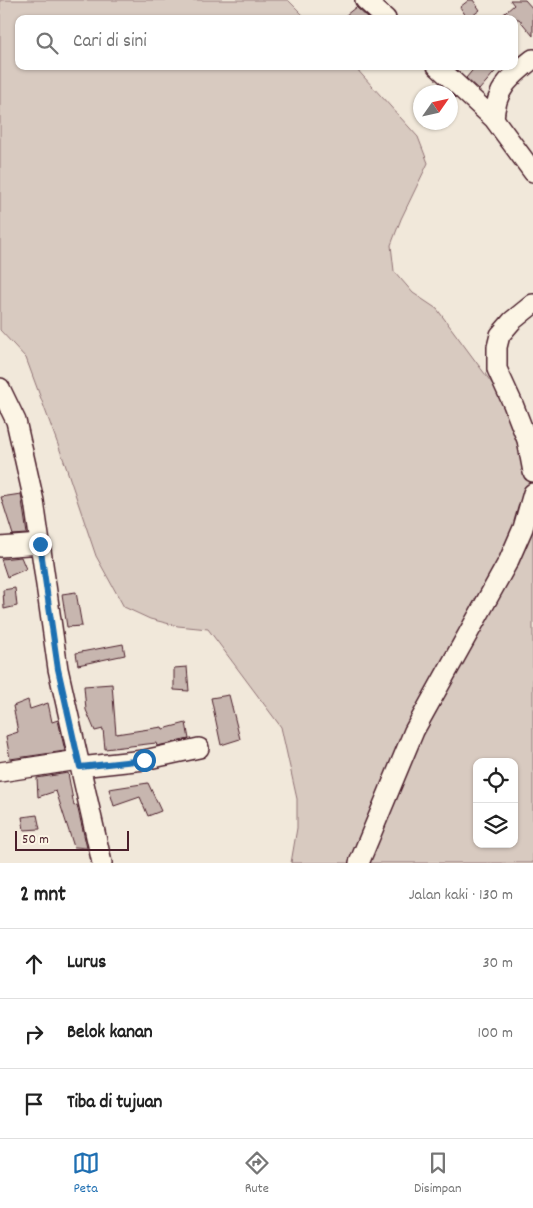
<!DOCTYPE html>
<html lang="id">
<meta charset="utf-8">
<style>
body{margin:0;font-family:Dekko,sans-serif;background:#f6f6f6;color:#222}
.controls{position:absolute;right:15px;bottom:15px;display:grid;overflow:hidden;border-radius:10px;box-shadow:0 1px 4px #0004}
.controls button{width:45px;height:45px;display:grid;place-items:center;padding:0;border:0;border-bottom:1px solid #e0e0e0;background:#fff;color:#222;font:25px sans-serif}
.compass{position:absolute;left:413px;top:85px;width:45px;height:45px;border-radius:50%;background:#fff;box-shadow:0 1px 4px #0004;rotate:56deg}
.scale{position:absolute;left:15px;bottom:12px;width:114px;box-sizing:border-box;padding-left:5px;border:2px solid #4a1f2b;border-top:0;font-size:14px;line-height:18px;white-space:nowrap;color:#4a1f2b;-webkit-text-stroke:4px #fcf5e5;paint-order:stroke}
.stop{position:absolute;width:15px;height:15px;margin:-11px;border:4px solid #1f6fb2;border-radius:50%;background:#fff}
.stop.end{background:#1f6fb2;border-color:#fff;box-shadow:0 1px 5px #0008}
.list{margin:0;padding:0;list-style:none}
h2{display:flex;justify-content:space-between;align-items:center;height:65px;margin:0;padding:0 20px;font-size:21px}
h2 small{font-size:16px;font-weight:400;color:#767676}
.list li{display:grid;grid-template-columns:32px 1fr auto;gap:15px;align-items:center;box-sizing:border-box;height:70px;padding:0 20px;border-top:1px solid #e0e0e0}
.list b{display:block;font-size:19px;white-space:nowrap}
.list em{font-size:16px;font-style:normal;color:#767676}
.icon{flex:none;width:28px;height:28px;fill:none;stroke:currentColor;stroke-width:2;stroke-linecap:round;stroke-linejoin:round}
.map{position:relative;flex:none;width:533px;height:863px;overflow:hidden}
.search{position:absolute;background:#fff;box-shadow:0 1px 4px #0004;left:15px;right:15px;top:15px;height:55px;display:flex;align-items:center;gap:12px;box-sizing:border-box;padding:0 18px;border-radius:10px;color:#767676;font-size:19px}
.sheet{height:275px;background:#fff}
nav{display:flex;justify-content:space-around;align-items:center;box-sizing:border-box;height:70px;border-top:1px solid #e0e0e0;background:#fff;font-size:14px;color:#767676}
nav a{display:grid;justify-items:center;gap:2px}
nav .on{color:#1f6fb2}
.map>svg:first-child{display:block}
.green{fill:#d8cac0;stroke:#917476;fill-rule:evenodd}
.building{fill:#c7b6af;stroke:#4a1f2b}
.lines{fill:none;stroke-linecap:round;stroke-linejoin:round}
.minor-casing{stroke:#4a1f2b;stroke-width:22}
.minor{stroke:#fcf5e5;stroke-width:19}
.route{stroke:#1f6fb2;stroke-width:6}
</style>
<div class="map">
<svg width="533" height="863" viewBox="0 0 533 863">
<rect width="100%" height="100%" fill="#f1e8da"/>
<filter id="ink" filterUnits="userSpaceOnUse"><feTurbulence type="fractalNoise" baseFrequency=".02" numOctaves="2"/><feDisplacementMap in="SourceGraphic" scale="10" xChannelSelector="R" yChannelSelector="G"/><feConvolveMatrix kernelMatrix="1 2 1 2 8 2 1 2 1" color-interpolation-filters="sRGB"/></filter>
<g filter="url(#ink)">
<!-- green -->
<path class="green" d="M0 0H288L307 19H19V66H354L418 137 428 163 401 219 391 245 394 271 413 293 437 309 533 439V863H291L297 828V799L281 727 208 629 178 626 150 619 124 607 96 556 64 461 26 358 0 330ZM477 762H514V844H477Z"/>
<!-- building -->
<path class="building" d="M469 0H473L480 10 468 19 460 7Z
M510 0H525L533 9V36L519 19H498L514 5Z
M356 7 369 19H341Z
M476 66H500L479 90 466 78Z
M21 494 27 534 13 535 1 497Z
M21 557 26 569 7 577 1 559Z
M15 588 17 606 4 609 3 590Z
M76 592 82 626 67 627 62 594Z
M123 644 125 655 78 665 76 653Z
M187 667 189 691 174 690V668Z
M112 684 116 734 162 727 163 729 186 723 189 739 157 746 156 743 105 749 103 729 95 731 86 710 84 686Z
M229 695 240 739 221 745 211 698Z
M28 700 30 709 48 703 52 722 58 720 65 751 10 759 6 736 18 732 13 706Z
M68 773 74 806 77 805 87 848 74 847 56 791 38 797 37 778Z
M148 783 161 811 148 816 140 797 114 806 109 789Z
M37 815 40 829 24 830 22 817Z"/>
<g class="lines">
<!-- minor casing -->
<g class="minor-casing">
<path id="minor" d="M365 0 386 19
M533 59C510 77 496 88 494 119L533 172
M437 66 494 119
M533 304 512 321 500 335 497 347V369L513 404 527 440 533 472
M0 388 16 421 34 501 58 669 102 863
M0 547 40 544
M80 767 144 760 199 748
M0 772 78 760
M359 863 414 731 509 560 523 528 533 493"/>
</g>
<!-- minor -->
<use href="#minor" class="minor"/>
</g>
</g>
<g class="lines" filter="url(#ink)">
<!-- route -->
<path class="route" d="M40 544 58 669 80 767 144 760"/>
</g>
</svg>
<div class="controls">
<button><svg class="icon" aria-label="locate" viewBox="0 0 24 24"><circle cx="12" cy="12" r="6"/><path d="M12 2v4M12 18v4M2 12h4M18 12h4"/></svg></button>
<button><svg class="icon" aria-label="layers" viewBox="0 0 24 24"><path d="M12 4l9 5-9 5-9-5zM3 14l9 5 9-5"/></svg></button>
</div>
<svg class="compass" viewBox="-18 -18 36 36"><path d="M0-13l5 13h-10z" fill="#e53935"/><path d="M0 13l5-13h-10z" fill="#767676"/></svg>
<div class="scale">50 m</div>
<div class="stop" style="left:144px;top:760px"></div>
<div class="stop end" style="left:40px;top:544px"></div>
<div class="search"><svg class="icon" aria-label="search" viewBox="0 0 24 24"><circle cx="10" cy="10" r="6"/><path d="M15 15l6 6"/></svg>Cari di sini</div>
</div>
<section class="sheet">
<h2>2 mnt<small>Jalan kaki · 130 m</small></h2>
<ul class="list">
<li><svg class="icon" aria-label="ahead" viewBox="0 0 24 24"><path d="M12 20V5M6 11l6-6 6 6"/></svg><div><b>Lurus</b></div><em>30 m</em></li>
<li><svg class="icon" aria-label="right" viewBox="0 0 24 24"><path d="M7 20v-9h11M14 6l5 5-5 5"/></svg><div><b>Belok kanan</b></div><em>100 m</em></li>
<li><svg class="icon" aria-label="arrive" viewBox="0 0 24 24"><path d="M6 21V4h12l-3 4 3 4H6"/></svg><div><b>Tiba di tujuan</b></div></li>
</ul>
</section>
<nav>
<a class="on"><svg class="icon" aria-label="map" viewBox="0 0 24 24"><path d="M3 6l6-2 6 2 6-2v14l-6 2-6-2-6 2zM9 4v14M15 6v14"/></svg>Peta</a>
<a><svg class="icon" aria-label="directions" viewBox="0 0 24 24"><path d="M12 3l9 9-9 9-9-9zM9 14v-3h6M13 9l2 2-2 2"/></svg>Rute</a>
<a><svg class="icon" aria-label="saved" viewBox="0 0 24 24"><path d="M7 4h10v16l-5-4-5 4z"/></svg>Disimpan</a>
</nav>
